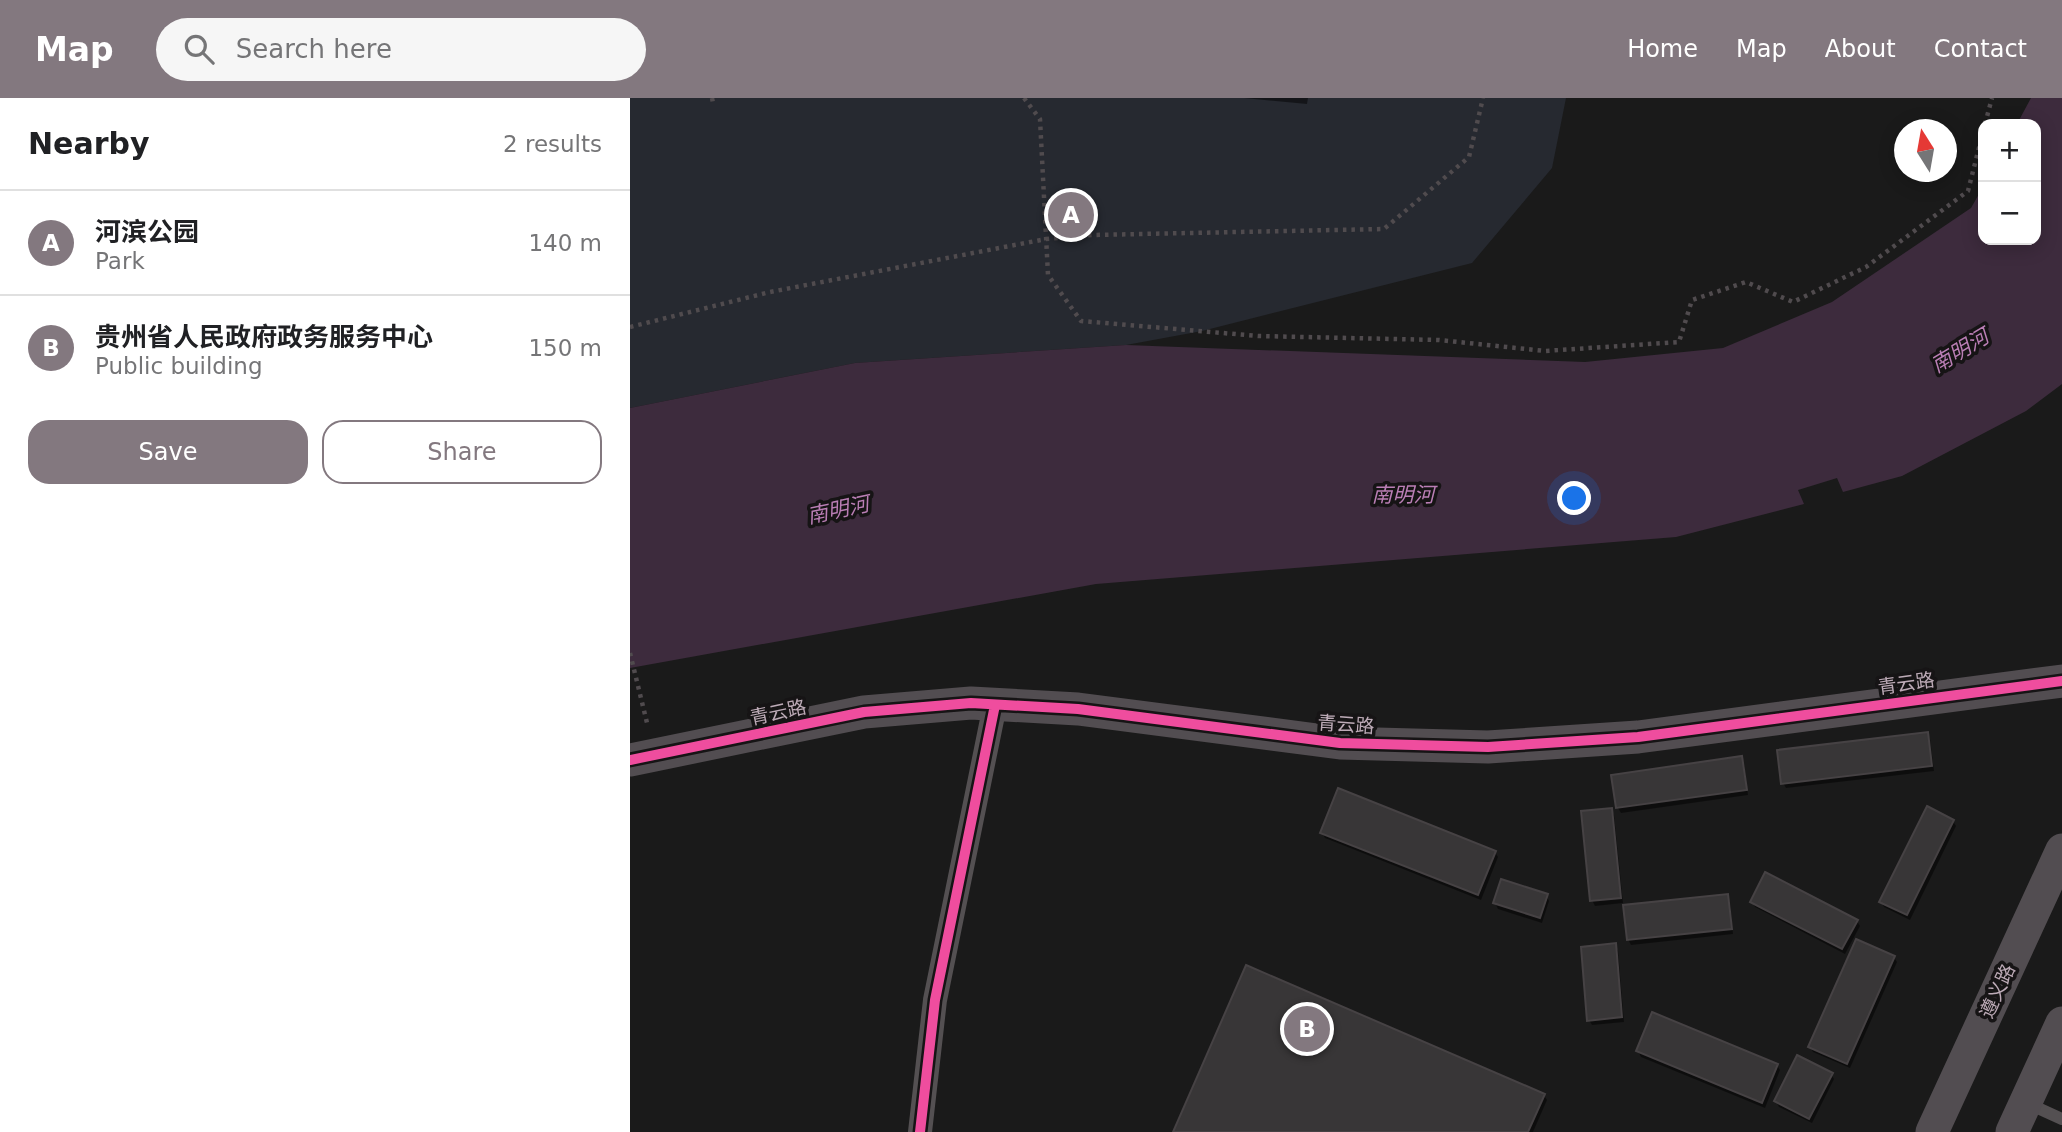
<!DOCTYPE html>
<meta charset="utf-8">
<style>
body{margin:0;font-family:"DejaVu Sans","Noto Sans SC",sans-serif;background:#f6f6f6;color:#202124}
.controls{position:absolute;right:21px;top:21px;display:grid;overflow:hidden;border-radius:14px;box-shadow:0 4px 18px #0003}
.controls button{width:63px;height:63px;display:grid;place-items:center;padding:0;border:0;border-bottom:2px solid #e0e0e0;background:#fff;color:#202124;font:35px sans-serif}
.compass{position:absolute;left:1264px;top:21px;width:63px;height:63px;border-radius:50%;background:#fff;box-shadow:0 4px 18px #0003;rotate:349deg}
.you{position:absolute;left:945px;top:401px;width:24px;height:24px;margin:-18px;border:5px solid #fff;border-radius:50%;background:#1a73e8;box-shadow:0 0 0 10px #1a73e833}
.badge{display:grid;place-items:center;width:46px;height:46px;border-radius:50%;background:#83787f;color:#fff;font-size:23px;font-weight:700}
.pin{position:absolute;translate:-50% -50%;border:4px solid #fff;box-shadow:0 2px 7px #0006}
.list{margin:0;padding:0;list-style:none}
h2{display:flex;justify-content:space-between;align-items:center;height:91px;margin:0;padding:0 28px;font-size:30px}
h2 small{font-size:23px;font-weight:400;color:#757577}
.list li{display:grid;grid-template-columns:46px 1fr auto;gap:21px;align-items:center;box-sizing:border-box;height:105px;padding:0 28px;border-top:2px solid #e0e0e0}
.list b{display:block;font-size:26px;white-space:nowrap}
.list p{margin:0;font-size:23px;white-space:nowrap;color:#757577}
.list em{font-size:23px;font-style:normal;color:#757577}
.actions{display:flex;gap:14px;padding:21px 28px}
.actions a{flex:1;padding:16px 0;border:2px solid #83787f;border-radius:21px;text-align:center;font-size:24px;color:#83787f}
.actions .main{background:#83787f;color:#fff}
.icon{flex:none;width:38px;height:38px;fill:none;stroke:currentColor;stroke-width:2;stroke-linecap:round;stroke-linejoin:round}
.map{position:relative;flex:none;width:1432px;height:1034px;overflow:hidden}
header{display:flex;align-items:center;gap:42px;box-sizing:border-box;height:98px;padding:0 35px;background:#83787f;color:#fff}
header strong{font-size:33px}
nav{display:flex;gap:38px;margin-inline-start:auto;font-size:24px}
.search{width:490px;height:63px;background:#f6f6f6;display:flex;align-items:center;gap:18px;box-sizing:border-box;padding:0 24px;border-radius:38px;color:#757577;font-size:26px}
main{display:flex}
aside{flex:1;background:#fff}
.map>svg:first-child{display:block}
.green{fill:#262930}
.water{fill:#3d2b3d}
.shadow{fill:#0007}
.building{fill:#383637;stroke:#464244;stroke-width:2}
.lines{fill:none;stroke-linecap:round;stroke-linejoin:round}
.path{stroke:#504b4e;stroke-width:4.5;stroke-dasharray:3.5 5;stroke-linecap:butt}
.lane{stroke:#545052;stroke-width:12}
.street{stroke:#545052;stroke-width:24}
.secondary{stroke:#524d51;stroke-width:33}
.cycleway-casing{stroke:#161415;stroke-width:15}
.cycleway{stroke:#ef4d9e;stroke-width:10}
.labels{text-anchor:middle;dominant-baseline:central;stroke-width:7;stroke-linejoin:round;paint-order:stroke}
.street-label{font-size:19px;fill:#bcaab6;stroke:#161415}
.water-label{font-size:21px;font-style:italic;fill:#ba7eb5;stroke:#161415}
</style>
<header>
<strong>Map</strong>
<div class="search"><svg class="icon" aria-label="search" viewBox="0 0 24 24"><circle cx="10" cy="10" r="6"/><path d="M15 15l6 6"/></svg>Search here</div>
<nav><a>Home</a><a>Map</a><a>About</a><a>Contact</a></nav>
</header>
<main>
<aside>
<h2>Nearby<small>2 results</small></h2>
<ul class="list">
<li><span class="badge">A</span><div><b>河滨公园</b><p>Park</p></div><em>140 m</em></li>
<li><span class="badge">B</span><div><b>贵州省人民政府政务服务中心</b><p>Public building</p></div><em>150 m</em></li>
</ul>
<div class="actions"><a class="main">Save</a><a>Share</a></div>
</aside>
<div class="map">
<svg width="1432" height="1034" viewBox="0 0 1432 1034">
<rect width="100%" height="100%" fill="#1a1a1a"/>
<!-- green -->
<path class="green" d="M0 0H936L922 70 842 165 572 233 496 247 225 265 0 310Z"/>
<!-- water -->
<path class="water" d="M1401 0H1432V286L1396 313 1272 378 1213 394 1207 380 1168 392 1174 406 1046 439 466 486 0 570V310L225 265 496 247 955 264 1093 250 1202 204 1341 110 1353 89V142H1406V26H1387Z"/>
<!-- shadow -->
<path class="shadow" d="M614 0H678L677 6Z
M1297 636 1300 641 1304 673 1156 690 1153 685Z
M1111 660 1114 665 1118 697 991 715 988 710Z
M981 712 984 717 993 805 965 808 962 802Z
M1323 723 1326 728 1280 822 1254 809 1251 804Z
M692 735 865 754 868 759 851 802 695 740Z
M916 797 919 803 912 825 868 811 865 805Z
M1097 798 1100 804 1103 836 1001 847 998 841Z
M1122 804 1227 823 1230 828 1215 856 1125 809Z
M985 847 988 853 994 924 962 927 959 922Z
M1264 859 1267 864 1220 970 1183 954 1180 949Z
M1008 953 1147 967 1150 972 1135 1010 1011 959Z
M1201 976 1204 981 1182 1025 1149 1009 1146 1003Z
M914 997 917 1002 903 1034H545Z"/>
<!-- building -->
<path class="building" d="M1298 634 1302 668 1151 686 1147 652Z
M1112 658 1117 692 986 710 981 677Z
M708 690 866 753 848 797 690 735Z
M1297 708 1324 722 1277 817 1249 804Z
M982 710 991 800 960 803 951 713Z
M1135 774 1228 822 1212 851 1120 804Z
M871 781 918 796 910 820 863 805Z
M1098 796 1102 831 997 842 993 807Z
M1226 841 1265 858 1217 966 1178 949Z
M986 845 992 919 957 923 951 849Z
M616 867 915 996 898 1034H543Z
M1022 914 1148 966 1132 1005 1006 953Z
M1167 957 1203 975 1179 1021 1144 1003Z"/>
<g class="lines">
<!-- path -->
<path class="path" d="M82 0 83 5
M394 0 410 21 418 177 451 223 628 238 809 242 915 253 1049 244 1062 202 1116 184 1163 204 1236 169 1338 93 1353 34
M1355 26 1362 0
M0 229 140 194 416 141 462 137 754 131 839 59 853 0
M0 555 18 629"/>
<!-- lane -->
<path class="lane" d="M1397 1005 1432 1021"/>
<!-- street -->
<path class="street" d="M290 1034 305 902 365 607"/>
<!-- secondary -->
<path class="secondary" d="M0 662 234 614 341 605 448 611 710 645 858 649 1008 639 1432 583
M1302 1034 1432 752
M1382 1034 1432 925"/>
<!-- cycleway casing -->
<g class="cycleway-casing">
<path id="cycleway" d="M0 662 234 614 341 605 448 611 710 645 858 649 1008 639 1432 583
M290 1034 305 902 365 607"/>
</g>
<!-- cycleway -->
<use href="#cycleway" class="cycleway"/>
</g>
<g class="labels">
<!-- street labels -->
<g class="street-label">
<text transform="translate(1276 585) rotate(-8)">青云路</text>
<text transform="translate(148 614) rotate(-12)">青云路</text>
<text transform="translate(716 626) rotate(4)">青云路</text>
<text transform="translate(1367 893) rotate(-65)">遵义路</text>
</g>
<!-- water labels -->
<g class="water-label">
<text transform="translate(1330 253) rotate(-31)">南明河</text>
<text x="773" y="397">南明河</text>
<text transform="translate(208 412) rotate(-12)">南明河</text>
</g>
</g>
</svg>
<div class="controls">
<button>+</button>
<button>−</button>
</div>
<svg class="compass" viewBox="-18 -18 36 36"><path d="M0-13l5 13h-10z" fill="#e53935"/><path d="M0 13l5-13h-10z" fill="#757577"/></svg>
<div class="you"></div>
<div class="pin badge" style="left:441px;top:117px">A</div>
<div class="pin badge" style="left:677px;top:931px">B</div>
</div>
</main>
